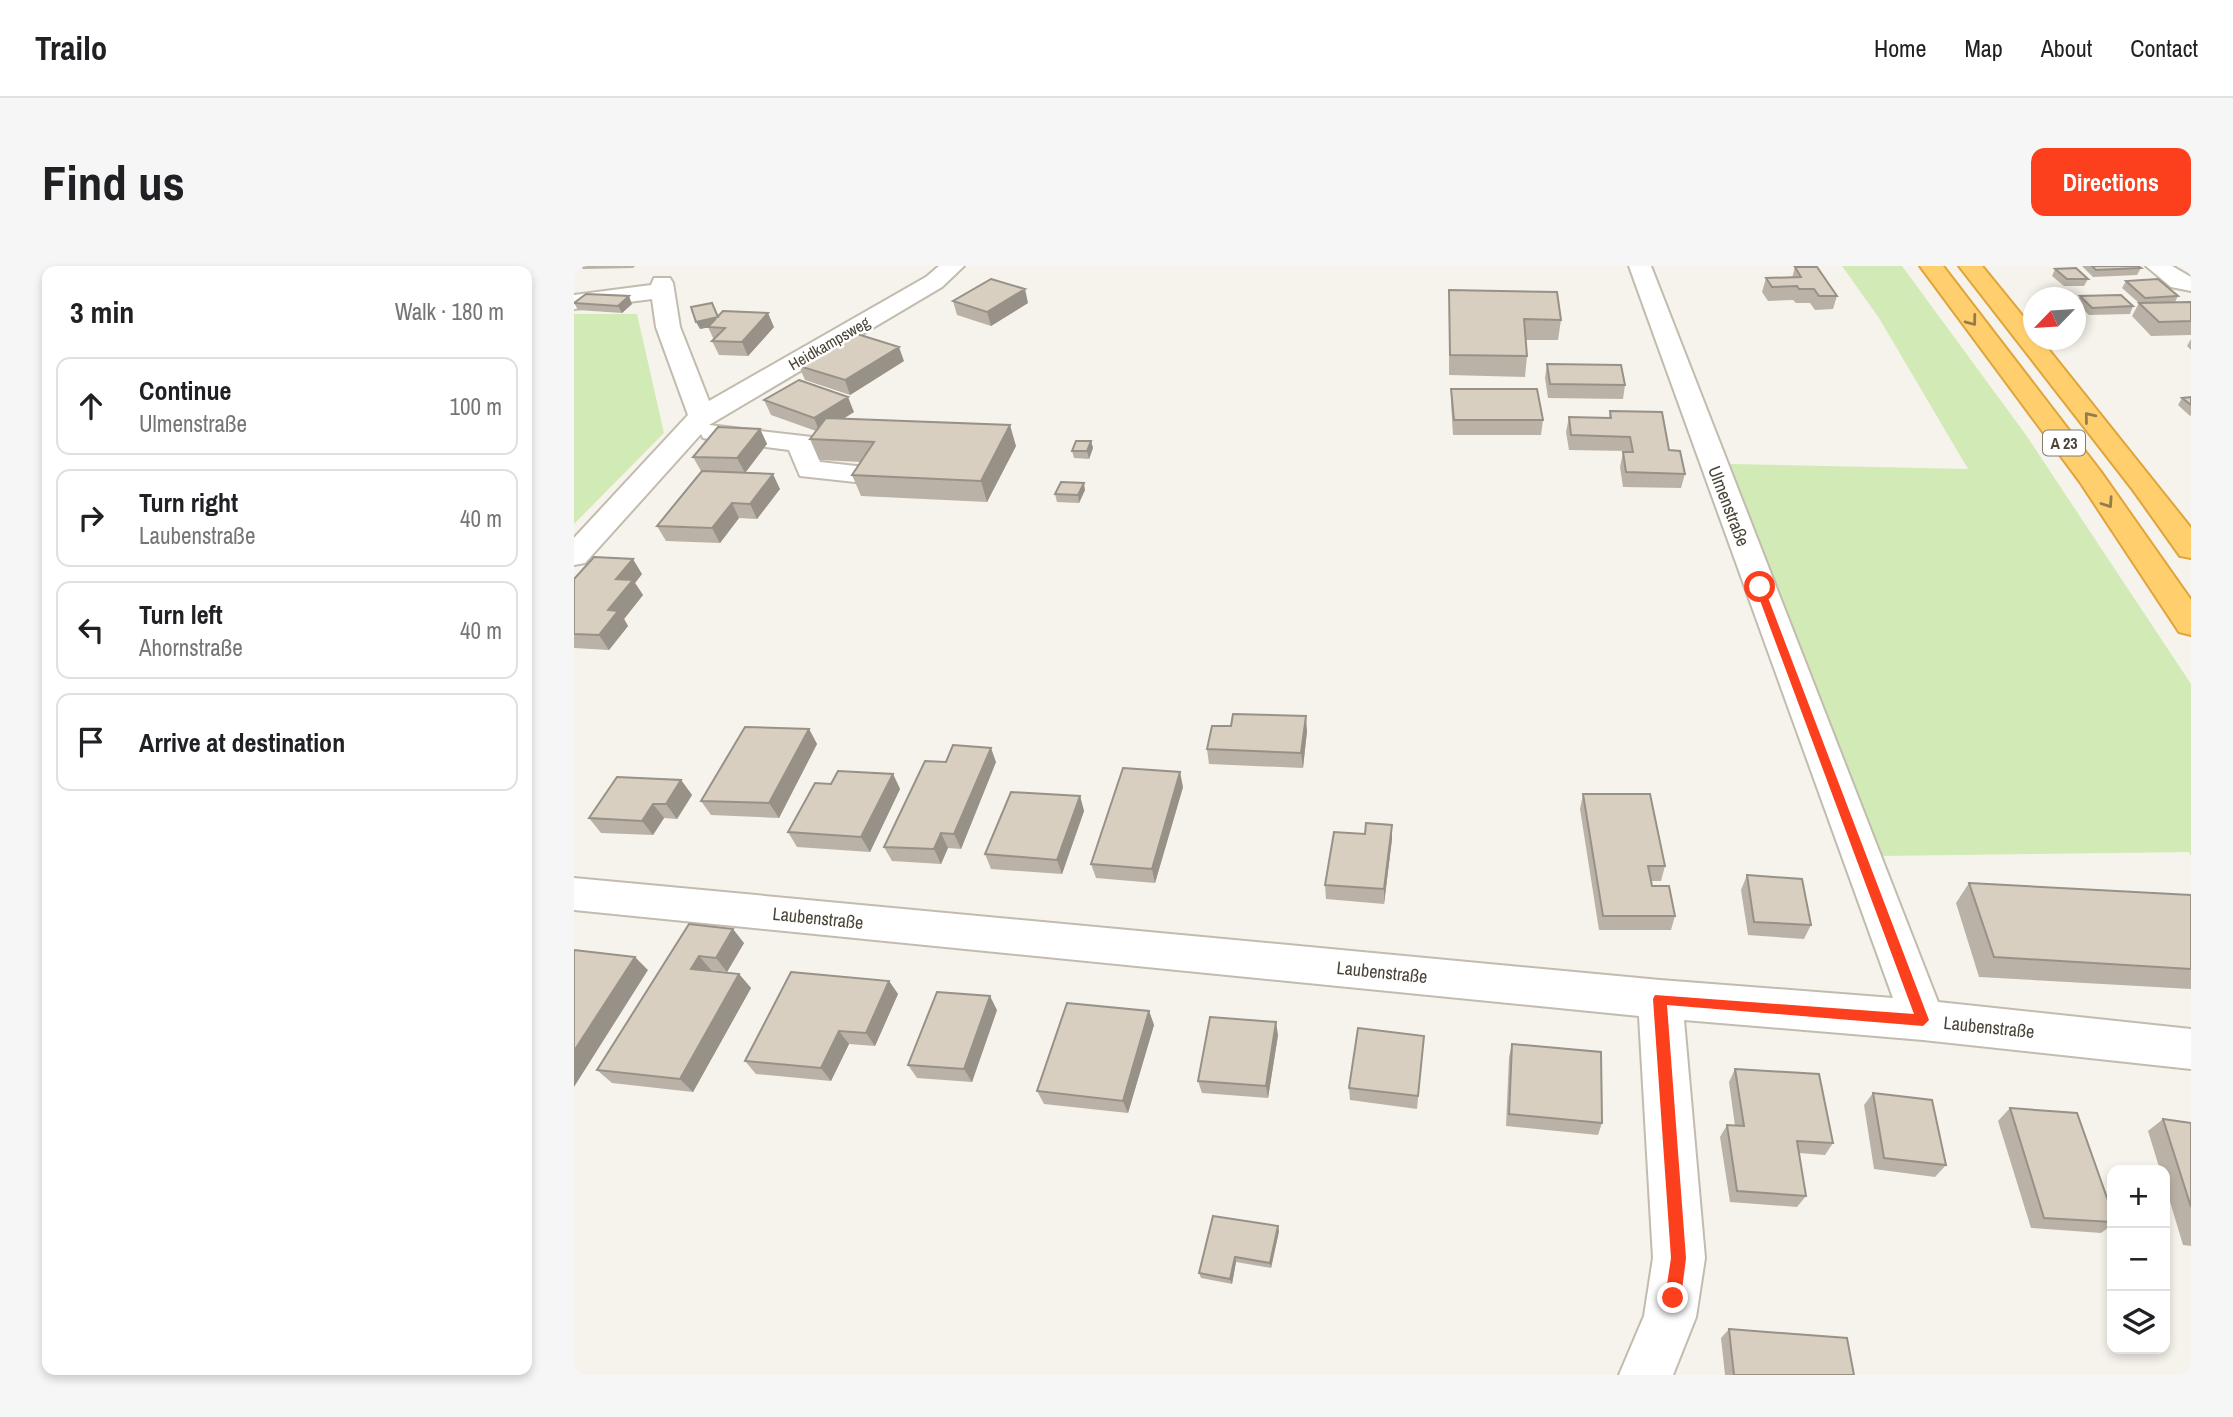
<!DOCTYPE html>
<meta charset="utf-8">
<style>
body{margin:0;font-family:"Archivo Narrow",sans-serif;background:#f6f6f6;color:#202124}
.controls{position:absolute;right:21px;bottom:21px;display:grid;overflow:hidden;border-radius:14px;box-shadow:0 4px 10px #0003}
.controls button{width:63px;height:63px;display:grid;place-items:center;padding:0;border:0;border-bottom:2px solid #e0e0e0;background:#fff;color:#202124;font:35px sans-serif}
.compass{position:absolute;left:1449px;top:21px;width:63px;height:63px;border-radius:50%;background:#fff;box-shadow:0 4px 10px #0003;rotate:245deg}
.stop{position:absolute;width:21px;height:21px;margin:-16px;border:5px solid #fc3f1d;border-radius:50%;background:#fff}
.stop.end{background:#fc3f1d;border-color:#fff;box-shadow:0 2px 7px #0008}
.list{margin:0;padding:0;list-style:none}
h2{display:flex;justify-content:space-between;align-items:center;height:91px;margin:0;padding:0 28px;font-size:30px}
h2 small{font-size:23px;font-weight:400;color:#757577}
.list li{display:grid;grid-template-columns:46px 1fr auto;gap:21px;align-items:center;box-sizing:border-box;height:98px;margin:0 14px 14px;padding:0 14px;border:2px solid #e0e0e0;border-radius:14px}
.list b{display:block;font-size:26px;white-space:nowrap}
.list p{margin:0;font-size:23px;white-space:nowrap;color:#757577}
.list em{font-size:23px;font-style:normal;color:#757577}
.icon{flex:none;width:38px;height:38px;fill:none;stroke:currentColor;stroke-width:2;stroke-linecap:round;stroke-linejoin:round}
.map{position:relative;flex:none;width:1617px;height:1109px;overflow:hidden;border-radius:14px}
header{display:flex;align-items:center;gap:42px;box-sizing:border-box;height:98px;padding:0 35px;background:#fff;border-bottom:2px solid #e0e0e0}
header strong{font-size:33px}
nav{display:flex;gap:38px;margin-inline-start:auto;font-size:24px}
.intro{display:flex;align-items:center;justify-content:space-between;box-sizing:border-box;height:168px;padding:0 42px}
h1{margin:0;font-size:49px}
.button{padding:18px 32px;border-radius:14px;background:#fc3f1d;color:#fff;font-size:24px;font-weight:700}
main{display:flex;gap:42px;padding:0 42px}
aside{flex:1;background:#fff;border-radius:14px;box-shadow:0 4px 10px #0003}
.map>svg:first-child{display:block}
.green{fill:#d2eab5}
.lines{fill:none;stroke-linecap:round;stroke-linejoin:round}
.minor-casing{stroke:#c2bbae;stroke-width:4}
.highway-casing{stroke:#e0a43c;stroke-width:4}
.minor{fill:#fff;fill-rule:evenodd}
.highway{fill:#ffcf6e;fill-rule:evenodd}
.wall{fill:#bab2a6}
.shaded-wall{fill:#979187}
.building{fill:#d8cfc1;stroke:#979187;stroke-width:2}
.oneway{stroke:#937c4e}
.route{fill:#fc3f1d}
.labels{text-anchor:middle;dominant-baseline:central;stroke-width:5;stroke-linejoin:round;paint-order:stroke}
.far-street-label{font-size:16px;fill:#4b4439;stroke:#fff}
.shield{fill:#fff;stroke:#817c74;stroke-width:2}
.shield-label{font-size:16px;font-weight:bold;fill:#4b4439}
.street-label{font-size:18px;fill:#4b4439;stroke:#fff}
</style>
<header>
<strong>Trailo</strong>
<nav><a>Home</a><a>Map</a><a>About</a><a>Contact</a></nav>
</header>
<div class="intro"><h1>Find us</h1><a class="button">Directions</a></div>
<main>
<aside>
<h2>3 min<small>Walk · 180 m</small></h2>
<ul class="list">
<li><svg class="icon" aria-label="ahead" viewBox="0 0 24 24"><path d="M12 20V5M6 11l6-6 6 6"/></svg><div><b>Continue</b><p>Ulmenstraße</p></div><em>100 m</em></li>
<li><svg class="icon" aria-label="right" viewBox="0 0 24 24"><path d="M7 20v-9h11M14 6l5 5-5 5"/></svg><div><b>Turn right</b><p>Laubenstraße</p></div><em>40 m</em></li>
<li><svg class="icon" aria-label="left" viewBox="0 0 24 24"><path d="M17 20v-9H6M10 6l-5 5 5 5"/></svg><div><b>Turn left</b><p>Ahornstraße</p></div><em>40 m</em></li>
<li><svg class="icon" aria-label="arrive" viewBox="0 0 24 24"><path d="M6 21V4h12l-3 4 3 4H6"/></svg><div><b>Arrive at destination</b></div></li>
</ul>
</aside>
<div class="map">
<svg width="1617" height="1109" viewBox="0 0 1617 1109">
<rect width="100%" height="100%" fill="#f6f3ec"/>
<!-- green -->
<path class="green" d="M1268 0H1328L1452 169 1617 418V590L1615 586 1304 590 1156 198 1394 203 1305 52Z
M0 48H63L90 167 0 258Z"/>
<g class="lines">
<!-- minor casing -->
<g class="minor-casing">
<path id="minor" d="M365 0H390L368 21 135 159 238 171 246 196 291 201 295 207 291 213 281 216 226 210 215 184 139 174 129 172 127 168 11 297 0 299V272L114 149 82 61 78 33 0 43V29L77 19 80 12H96L99 17 106 61 135 135 352 11Z
M1055 0H1077L1364 736 1617 763V803L1349 774 1110 754 1131 992 1122 1051 1099 1109H1045L1070 1050 1079 992 1065 750 0 644V612L1086 714 1319 732Z
M1572 0H1598L1617 11V25L1597 21Z"/>
</g>
<!-- highway casing -->
<g class="highway-casing">
<path id="highway" d="M1346 0H1369L1527 206 1617 334V369L1605 366 1506 216Z
M1385 0H1408L1460 64V74H1467L1617 262V292L1606 290 1559 224Z"/>
</g>
<!-- minor -->
<use href="#minor" class="minor"/>
<!-- highway -->
<use href="#highway" class="highway"/>
</g>
<!-- wall -->
<path class="wall" d="M7 0H61L59 2 9 3Z
M1508 0H1564L1567 2 1563 9 1519 11Z
M1221 1 1263 30 1259 43 1241 44 1236 37H1222L1219 34 1194 35 1188 26 1192 12H1218Z
M1481 3 1514 13 1510 20H1490L1478 10Z
M1552 15 1604 30 1601 36H1617V69L1577 70 1558 50 1565 37 1548 22Z
M875 24 987 54 984 74H952L953 90 951 111 875 109Z
M1506 30 1559 40 1556 48 1515 49 1503 37Z
M379 35 454 37 417 60 383 49Z
M0 37 58 38 48 47 4 44Z
M144 51 200 61 174 90 145 89 138 75 140 74 134 61 126 63Z
M1617 73V84L1613 80Z
M330 95 276 129 231 114 225 100Z
M973 98 1051 119 1049 133 974 132 971 112Z
M877 123 969 154 967 169H879L877 137Z
M1617 131V149L1616 150 1604 139 1608 132Z
M190 134 280 146 269 153 442 180 413 236 287 230 278 209 287 196 245 194 236 173 242 165 197 149Z
M1036 145 1095 184 1111 208 1107 222 1049 221 1046 201 1049 186 1053 185 995 184 992 166 995 151 1035 152Z
M186 163 193 178 171 207 206 223 183 253 165 252 146 277 92 275 83 260 127 205 119 191Z
M517 175 519 182 515 193 500 192 498 185Z
M511 224 505 237 483 236 481 228Z
M68 308 61 317 69 329 50 353 54 360 35 384 0 382V313Z
M235 463 243 478 205 552 137 549 127 535Z
M733 465 729 502 635 498 633 483Z
M372 496H422L387 583 374 582 367 598 318 595 310 581Z
M319 508 326 523 296 586 223 581 214 566 257 518Z
M107 514 118 529 103 553 90 552 79 569 27 567 15 552Z
M609 521 581 617 522 612 517 598Z
M1009 528 1091 600 1087 615H1077L1078 620 1101 650 1097 664H1025L1006 543Z
M506 530 510 545 488 608 417 603 411 588Z
M818 559V573L810 638 752 633 751 619 791 568Z
M1173 609 1237 659 1230 673 1174 669 1167 624Z
M1395 617 1617 629V723L1405 711 1382 637Z
M115 658 170 677 153 706 137 704 136 705 165 708 177 722 119 826 38 817 23 804Z
M315 715 324 728 301 780 275 778 257 815 182 808 171 795Z
M423 744 398 816 343 812 334 799Z
M575 745 580 759 554 847 470 838 463 825Z
M704 769 694 832 628 827 624 815Z
M850 770 843 843 776 834 775 822Z
M938 778 1028 857 1024 869 932 860 935 791Z
M1161 803 1259 877 1251 889 1225 887 1232 930 1223 941 1156 936 1146 871 1153 859 1161 860 1155 816Z
M1299 827 1372 899 1361 911 1300 903 1290 839Z
M1436 842 1538 946V959L1527 967 1457 962 1424 855Z
M1589 853 1617 857V980L1609 979 1591 919V904H1586L1574 865Z
M705 965 697 1002 662 996 658 1018 627 1012 625 1007Z
M1155 1063 1280 1109H1151L1147 1072Z"/>
<!-- shaded-wall -->
<path class="shaded-wall" d="M451 23 454 37 417 60 413 46Z
M55 30 58 38 48 47 44 40Z
M194 47 200 61 174 90 168 76Z
M144 51 148 59 126 63 122 56Z
M325 81 330 95 276 129 271 114Z
M274 131 280 146 246 167 240 152Z
M436 159 442 180 413 236 407 215Z
M186 163 193 178 171 207 163 192Z
M517 175 519 182 515 193 513 185Z
M199 208 206 223 183 253 176 238Z
M510 217 511 224 505 237 504 229Z
M158 237 165 252 146 277 138 262Z
M59 293 68 308 61 317 69 329 50 353 54 360 35 384 25 369 34 344 42 313Z
M732 450 733 465 729 502 727 487Z
M235 463 243 478 205 552 195 537Z
M417 482 422 496 387 583 380 568Z
M606 506 609 521 581 617 578 603Z
M319 508 326 523 296 586 287 571Z
M107 514 118 529 103 553 92 538Z
M506 530 510 545 488 608 483 594Z
M79 538 90 552 79 569 68 555Z
M818 559V573L810 638V623Z
M367 567 374 582 367 598 360 583Z
M159 663 170 677 153 706 142 692Z
M125 690 137 704 129 717 117 703Z
M61 691 74 704 0 821V785Z
M165 708 177 722 119 826 106 813Z
M315 715 324 728 301 780 292 767Z
M416 730 423 744 398 816 390 803Z
M575 745 580 759 554 847 549 835Z
M702 756 704 769 694 832 692 820Z
M265 765 275 778 257 815 247 802Z
M704 960 705 965 697 1002 696 997Z
M661 991 662 996 658 1018 656 1013Z"/>
<!-- building -->
<path class="building" d="M1518 0H1564L1567 2 1522 4Z
M1221 1H1243L1263 30H1245L1240 23H1225L1223 20 1198 21 1192 12 1227 11Z
M1502 2 1514 13H1493L1481 3Z
M417 13 451 23 413 46 379 35Z
M1584 13 1604 30 1571 32 1552 15Z
M875 24 983 26 987 54 950 53 953 90 876 89Z
M12 28 55 30 44 40 0 37Z
M1547 29 1559 40 1518 42 1506 30Z
M1617 36V55L1585 56 1565 37Z
M138 37 144 51 122 56 117 41Z
M149 45 194 47 168 76 138 75 151 62 134 61Z
M280 67 325 81 271 114 225 100Z
M973 98 1047 99 1051 119 976 118Z
M225 114 274 131 240 152 190 134Z
M877 123H963L969 154H880Z
M1617 131V139L1608 132Z
M1036 145 1088 146 1095 184 1106 185 1111 208 1052 206 1049 186H1059L1056 171 997 169 995 151 1037 152Z
M252 152 436 159 407 215 278 209 300 176 236 173Z
M144 161 186 163 163 192 119 191Z
M502 175H517L513 185H498Z
M128 205 199 208 176 238 158 237 138 262 83 260Z
M487 216 510 217 504 229 481 228Z
M20 291 59 293 42 313 59 314 34 344 44 345 25 369 0 368V313Z
M659 448 732 450 727 487 633 483 638 460H657Z
M171 461 235 463 195 537 127 535Z
M379 479 417 482 380 568 367 567 360 583 310 581 351 495 372 496Z
M549 502 606 506 578 603 517 598Z
M264 505 319 508 287 571 214 566 241 517 257 518Z
M43 511 107 514 92 538H79L68 555 15 552Z
M437 526 506 530 483 594 411 588Z
M1009 528H1076L1091 600H1074L1078 620H1095L1101 650H1029Z
M792 557 818 559 810 623 751 619 760 566 791 568Z
M1173 609 1228 613 1237 659 1180 656Z
M1395 617 1617 629V703L1420 691Z
M115 658 159 663 142 692 125 690 117 703 165 708 106 813 23 804Z
M0 684 61 691 0 785Z
M217 706 315 715 292 767 265 765 247 802 171 795Z
M363 726 416 730 390 803 334 799Z
M493 737 575 745 549 835 463 825Z
M636 751 702 756 692 820 624 815Z
M784 762 850 770 844 830 775 822Z
M938 778 1027 786 1028 857 935 848Z
M1161 803 1245 808 1259 877 1223 875 1232 930 1163 925 1153 859 1170 860Z
M1299 827 1358 834 1372 899 1310 892Z
M1436 842 1503 847 1538 946V956L1470 952Z
M1589 853 1617 857V941Z
M639 950 704 960 696 997 661 991 656 1013 625 1007Z
M1155 1063 1273 1072 1280 1109H1160Z"/>
<!-- one-way arrows -->
<defs><path id="oneway-chevron" d="M-2-3.5L2.5 0L-2 3.5" fill="none" stroke-width="1.6" stroke-linecap="round" stroke-linejoin="round" transform="scale(1.75)"/></defs>
<g class="oneway">
<use href="#oneway-chevron" transform="translate(1398 55) rotate(53)"/>
<use href="#oneway-chevron" transform="translate(1515 151) rotate(-129)"/>
<use href="#oneway-chevron" transform="translate(1534 237) rotate(56)"/>
</g>
<!-- route -->
<path class="route" d="M1186 319 1190 321 1355 754 1349 760 1093 739 1112 992 1107 1032 1105 1037 1099 1039 1094 1037 1091 1032 1097 992 1079 733 1081 729 1340 748 1181 321Z"/>
<g class="labels">
<!-- far-street labels -->
<g class="far-street-label">
<text transform="translate(255 77) rotate(-30)">Heidkampsweg</text>
</g>
<!-- shield labels -->
<rect class="shield" x="1469" y="164.5" width="42" height="25" rx="5"/>
<g class="shield-label">
<text x="1490" y="177">A 23</text>
</g>
<!-- street labels -->
<g class="street-label">
<text transform="translate(1155 240) rotate(69)">Ulmenstraße</text>
<text transform="translate(244 652) rotate(6)">Laubenstraße</text>
<text transform="translate(808 706) rotate(6)">Laubenstraße</text>
<text transform="translate(1415 761) rotate(6)">Laubenstraße</text>
</g>
</g>
</svg>
<div class="controls">
<button>+</button>
<button>−</button>
<button><svg class="icon" aria-label="layers" viewBox="0 0 24 24"><path d="M12 4l9 5-9 5-9-5zM3 14l9 5 9-5"/></svg></button>
</div>
<svg class="compass" viewBox="-18 -18 36 36"><path d="M0-13l5 13h-10z" fill="#e53935"/><path d="M0 13l5-13h-10z" fill="#757577"/></svg>
<div class="stop" style="left:1186px;top:321px"></div>
<div class="stop end" style="left:1099px;top:1032px"></div>
</div>
</main>
